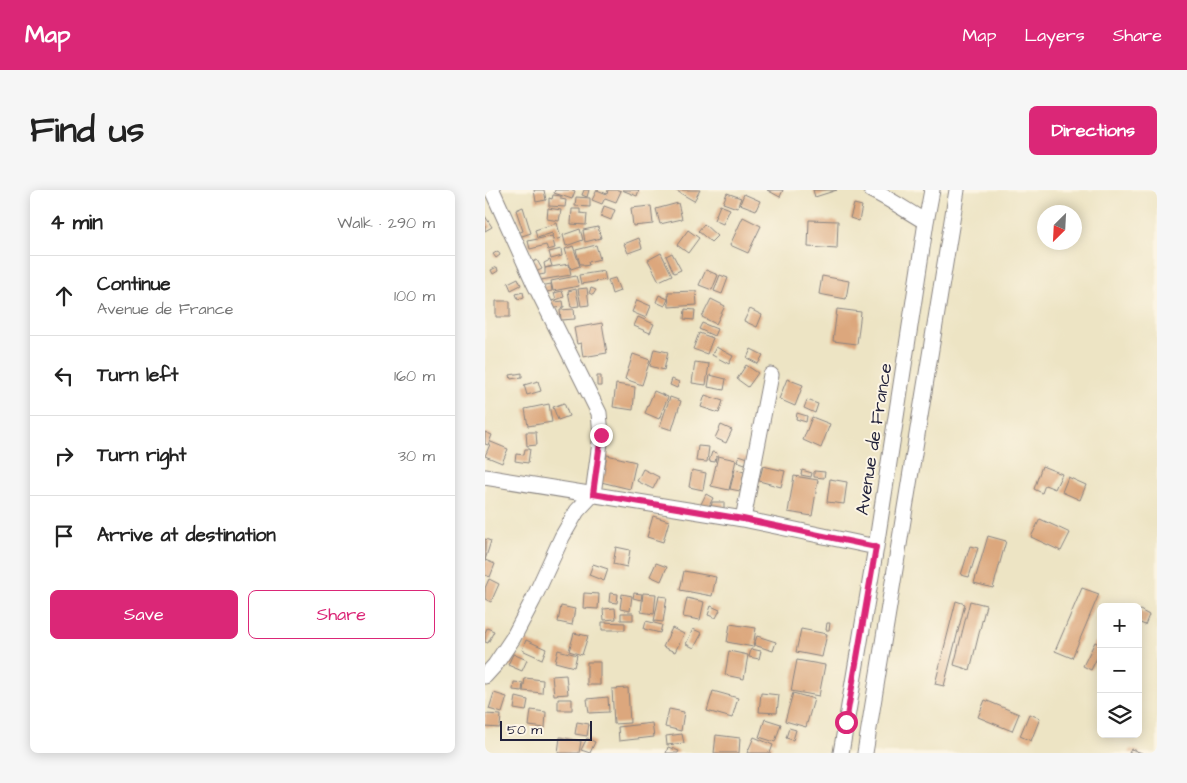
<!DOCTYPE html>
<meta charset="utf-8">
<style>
body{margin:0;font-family:"Architects Daughter",sans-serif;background:#f6f6f6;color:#222}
.controls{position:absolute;right:15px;bottom:15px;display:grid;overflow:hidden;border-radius:8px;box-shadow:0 2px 12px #0003}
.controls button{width:45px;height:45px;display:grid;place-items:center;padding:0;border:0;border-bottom:1px solid #e0e0e0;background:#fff;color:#222;font:25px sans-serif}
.compass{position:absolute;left:552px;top:15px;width:45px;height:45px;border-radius:50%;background:#fff;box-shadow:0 2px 12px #0003;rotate:204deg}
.scale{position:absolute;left:15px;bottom:12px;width:92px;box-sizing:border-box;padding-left:5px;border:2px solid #22223b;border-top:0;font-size:14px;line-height:18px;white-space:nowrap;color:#22223b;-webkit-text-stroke:4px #fcf5e5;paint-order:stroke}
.stop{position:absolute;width:15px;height:15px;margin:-11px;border:4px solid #db2777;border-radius:50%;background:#fff}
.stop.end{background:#db2777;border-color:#fff;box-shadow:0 1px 5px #0008}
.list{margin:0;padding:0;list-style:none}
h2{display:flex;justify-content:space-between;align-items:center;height:65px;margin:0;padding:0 20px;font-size:21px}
h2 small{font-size:16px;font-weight:400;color:#767676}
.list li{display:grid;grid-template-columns:32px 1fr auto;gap:15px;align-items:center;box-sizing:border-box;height:80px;padding:0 20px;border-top:1px solid #e0e0e0}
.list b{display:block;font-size:19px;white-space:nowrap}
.list p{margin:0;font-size:16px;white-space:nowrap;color:#767676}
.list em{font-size:16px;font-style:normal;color:#767676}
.actions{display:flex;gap:10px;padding:15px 20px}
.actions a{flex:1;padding:11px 0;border:1px solid #db2777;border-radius:8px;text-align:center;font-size:18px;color:#db2777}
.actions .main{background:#db2777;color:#fff}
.icon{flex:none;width:28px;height:28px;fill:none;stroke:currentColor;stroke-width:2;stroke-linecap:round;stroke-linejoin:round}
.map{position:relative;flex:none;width:672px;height:563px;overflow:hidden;border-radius:8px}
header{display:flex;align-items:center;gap:30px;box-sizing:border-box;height:70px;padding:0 25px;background:#db2777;color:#fff}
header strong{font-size:24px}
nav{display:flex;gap:28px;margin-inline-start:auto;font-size:18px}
.intro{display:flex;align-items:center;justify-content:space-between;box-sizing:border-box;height:120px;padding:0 30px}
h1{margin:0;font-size:35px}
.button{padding:12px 22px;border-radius:8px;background:#db2777;color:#fff;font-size:18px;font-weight:700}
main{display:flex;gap:30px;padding:0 30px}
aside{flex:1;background:#fff;border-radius:8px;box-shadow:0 2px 12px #0003}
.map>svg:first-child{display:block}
.building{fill:#dca77d}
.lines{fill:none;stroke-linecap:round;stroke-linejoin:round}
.minor-casing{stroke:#888380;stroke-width:17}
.minor{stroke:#fff;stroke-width:15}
.route{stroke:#db2777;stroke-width:6}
.labels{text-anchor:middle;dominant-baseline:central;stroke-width:4;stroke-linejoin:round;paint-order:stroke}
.street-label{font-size:18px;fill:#22223b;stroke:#fcf5e5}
</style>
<header>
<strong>Map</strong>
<nav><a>Map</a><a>Layers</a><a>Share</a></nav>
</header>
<div class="intro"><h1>Find us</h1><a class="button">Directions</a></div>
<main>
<aside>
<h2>4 min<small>Walk · 290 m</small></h2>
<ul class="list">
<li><svg class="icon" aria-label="ahead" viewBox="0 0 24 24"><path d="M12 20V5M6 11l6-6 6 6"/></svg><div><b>Continue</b><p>Avenue de France</p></div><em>100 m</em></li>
<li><svg class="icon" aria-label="left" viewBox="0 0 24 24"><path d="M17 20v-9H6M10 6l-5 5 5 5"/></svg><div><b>Turn left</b></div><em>160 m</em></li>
<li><svg class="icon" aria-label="right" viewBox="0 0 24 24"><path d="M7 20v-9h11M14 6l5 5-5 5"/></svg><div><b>Turn right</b></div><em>30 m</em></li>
<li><svg class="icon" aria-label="arrive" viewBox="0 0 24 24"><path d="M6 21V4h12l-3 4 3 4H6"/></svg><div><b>Arrive at destination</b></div></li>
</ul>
<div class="actions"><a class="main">Save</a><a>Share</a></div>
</aside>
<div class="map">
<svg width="672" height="563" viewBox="0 0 672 563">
<rect width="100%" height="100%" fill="#fcf5e5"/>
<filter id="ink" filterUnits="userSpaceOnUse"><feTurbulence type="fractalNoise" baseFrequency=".02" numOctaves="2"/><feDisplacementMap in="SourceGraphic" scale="10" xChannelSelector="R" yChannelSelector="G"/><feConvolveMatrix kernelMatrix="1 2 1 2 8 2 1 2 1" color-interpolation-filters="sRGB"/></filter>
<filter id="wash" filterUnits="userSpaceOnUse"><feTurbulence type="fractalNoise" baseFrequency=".0096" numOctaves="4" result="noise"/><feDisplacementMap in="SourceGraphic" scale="20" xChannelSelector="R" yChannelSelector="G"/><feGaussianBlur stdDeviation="1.12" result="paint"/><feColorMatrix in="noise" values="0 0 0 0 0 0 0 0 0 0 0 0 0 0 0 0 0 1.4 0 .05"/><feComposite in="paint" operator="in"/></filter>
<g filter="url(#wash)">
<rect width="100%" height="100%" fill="#ede4c4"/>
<g id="blocks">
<!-- building -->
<path class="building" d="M49 0H59L61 10 51 12Z
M70 0H88L90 1 87 9 69 3Z
M99 0H104L102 7 97 5Z
M112 0 122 4 123 0H133L136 1 131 12 120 8 117 14 107 10Z
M137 0H154L152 6Z
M190 0H215L209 11Z
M282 0H298L295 7Z
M328 0H352L330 7Z
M242 3 256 8 252 18 238 13Z
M259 4 275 11 271 20 255 14Z
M68 5 76 6V9L81 10 80 17 64 16V8L67 9Z
M91 7 105 8V17L90 16Z
M193 13 197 29 175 34 171 19Z
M369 14 377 16 374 31 365 28Z
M235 15 245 19 238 34 229 30Z
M119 16 130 20 126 30 116 26Z
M166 16 168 34 148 36 146 18Z
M38 17 46 43 34 47 33 43 38 41 31 20Z
M63 18 76 20 74 31 62 29Z
M87 19H95V23L102 24 101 35 86 34Z
M0 26 7 37 0 41Z
M258 27 276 36 263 63 245 55Z
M324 30 353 31 352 59 323 57Z
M72 33 76 48 69 50 67 43 52 48 50 40Z
M219 34 232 46 226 52 213 41Z
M113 37 116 48 100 52 98 40Z
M95 39 98 50 81 56 78 45Z
M203 40 214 48 203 63 192 55Z
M67 46 70 58 63 60 61 55 45 59 43 51Z
M154 48 157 58 143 63 139 54Z
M111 55 115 69 103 72 104 75 99 76 98 74H95L91 60Z
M88 56 95 76 86 79 80 59Z
M76 59 77 66 66 69 64 62Z
M13 61 15 65 11 68 8 64Z
M176 63 187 85 174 91 163 70Z
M187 63 196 80 189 83 181 66Z
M52 70 57 79 51 82 46 73Z
M65 70 67 76 60 78 59 73Z
M84 74 86 85 50 91 49 86 60 84V78Z
M12 77 13 81 8 84 6 80Z
M221 80 233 85 227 100 214 95Z
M119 81 121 90 96 94 94 85Z
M235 85 243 88 237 104 229 101Z
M91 86 94 96 68 101 66 91Z
M337 86 364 91 361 109 334 104Z
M33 88 36 95 26 100 23 93Z
M130 88 135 101 127 104 123 90Z
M66 94 67 101 56 103 55 96Z
M102 98 104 115 96 116 93 99Z
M106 98 111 100 108 105 104 103Z
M91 99 94 116 86 117 83 101Z
M77 101 79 107 71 110 69 103Z
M211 101 212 115 184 117 183 102Z
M38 102 39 107 33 109 31 104Z
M174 105 183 109 180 116 171 112Z
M226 109 240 116 231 134 217 127Z
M70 110V112L78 111 79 117 63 119 62 112Z
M152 110 166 116 161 128 147 122Z
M11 111H25V127H11Z
M89 119 90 129 76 130 75 120Z
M200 119 210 120 209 130 199 129Z
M265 119 277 125 272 137 259 131Z
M352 119 376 122 372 154 348 151Z
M153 127 169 134 165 143 149 136Z
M117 133 122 163 98 167 96 153 92 154 89 138Z
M217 133 232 139 229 146 214 139Z
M214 143 228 148 222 164 208 159Z
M231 157 248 166 244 174 227 165Z
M169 159 183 162 179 180 165 176Z
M266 159 278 165 273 174 262 168Z
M148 164 165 170 157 195 140 189Z
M210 172 224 174 221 195 207 193Z
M261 175 273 183 263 197 252 189Z
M37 183V187L26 189 25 185Z
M225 185 241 189 239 200 223 197Z
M112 186H116V196H112Z
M187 189 194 192 192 198 185 195Z
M302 189 318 195 310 216 294 209Z
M53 191 56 201 42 205 39 195Z
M131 194 150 197 148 220 128 217Z
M169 201 183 207 174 229 160 223Z
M220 205 238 211 234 223 216 217Z
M185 207 196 211 187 240 175 236Z
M322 210 333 214 330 223 319 218Z
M79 213 84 226 73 230 68 217Z
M64 214 67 232 43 236 40 219Z
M312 223 322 226 321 232 311 229Z
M327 227 345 234 336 258 318 250Z
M236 235 247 240 241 253 230 248Z
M0 242 7 245 3 255 0 254Z
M41 242H51L52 255 42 256Z
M6 252 23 259 17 273 0 266Z
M213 256 224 257 222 272 211 271Z
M40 259H45L43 273 30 271 31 264 39 265Z
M227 262 232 263 230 272 224 271Z
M122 265 151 272 145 299 116 292Z
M254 265 263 268 260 274 252 271Z
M233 266 251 270 244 300 226 296Z
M278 276 300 281 296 297 274 291Z
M557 276 577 284 570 299 560 295 557 303 549 299Z
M158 279 174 287 168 299 152 291Z
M250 279 259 282 255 301 245 299Z
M207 280 221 283 218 300 204 297Z
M317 280 327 283 326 287 316 285Z
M329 281 340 282 339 288 329 287Z
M309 286 333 290 327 326 303 322Z
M583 287 601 295 595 310 577 302Z
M345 289 362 292 359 314 342 312Z
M221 304 228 308 222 320 215 316Z
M227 312H239V319H226Z
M168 326 184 331 178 352 162 347Z
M555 329 585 343 576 361 546 347Z
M503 346 521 351 508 398 489 393Z
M0 349 6 351 0 370Z
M485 356 493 358 484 387 476 385Z
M131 357 145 360 142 377 128 374Z
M0 370 10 374 5 387 0 385Z
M171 373 182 377 176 391 165 386Z
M108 374 123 379 119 391 104 385Z
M199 381 231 387 227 406 195 400Z
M4 389 14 394 6 412 0 409V398Z
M597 398 614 404 587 468 570 461Z
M99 403 114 404 113 419 98 418Z
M125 403 133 404 132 413 124 412Z
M149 403 157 404 156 410 148 408Z
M158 403 171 404 169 424 156 422Z
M137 404 147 406 145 421 135 419Z
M174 406 182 407 178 432 169 431Z
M202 408 219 412 215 430 198 427Z
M471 411 480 414 459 496 450 494Z
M485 411 501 415 485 480 469 475Z
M76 416 90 419 87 435 73 432Z
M226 416 235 420 231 428 223 425Z
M130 418 131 429 119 430 118 419Z
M655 420 664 425 660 435 653 432V423Z
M136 423H148V430H136Z
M161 431 177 435 175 443 159 439Z
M117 432 140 433V440H117Z
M342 433H345L344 440H341Z
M245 434 271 438 268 457 242 452Z
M2 438 9 441 3 453 0 452V443Z
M187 438 199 444 190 462 178 457Z
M208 439 217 443 209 458 201 454Z
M316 439 342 444 337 467 311 462Z
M89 443 103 446 97 465 84 461Z
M272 446 291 452 288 461 269 455Z
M41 450 61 459 57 469 37 460Z
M610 452 616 455V460L606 480 598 476Z
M266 459 276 461 274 469 264 467Z
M73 460 92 465 89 477 70 472Z
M244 461 263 465 259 489 240 485Z
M28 464 42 470 37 481 23 475Z
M312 470 340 475 334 506 306 501Z
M102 472H115V495H102Z
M81 485 83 504 69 505 67 486Z
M40 488 58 490 57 503 38 501Z
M29 492 38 493 37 501 28 500Z
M143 498 145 533 129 534 127 499Z
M228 501 253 508 247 528 222 521Z
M9 503 22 507 17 523 4 519Z
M276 503 294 505 292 523 274 522Z
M308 503 329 509 321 537 300 531Z
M31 507 43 510 41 521 29 519Z
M123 507 124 522 104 523 102 509Z
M73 509H87V520H73Z
M500 510 534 524 527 541 493 527Z
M184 519 199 522 196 541 180 537Z
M46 520 61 522 60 538 44 536Z
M0 524 16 525 15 538 0 537Z
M544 524 555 528 546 551 535 546Z
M280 529 296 534 290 552 274 547Z
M92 532 104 534 102 546 90 544Z
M167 533 169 547 134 551 133 537Z
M304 538 311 540 308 550 301 548Z
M197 544 199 553 182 555 181 546Z
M231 545 255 548 254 563H229Z
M75 547 96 551 94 563H73Z
M269 547 288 555 285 563H262Z
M102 548 110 552 105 563 96 560Z
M183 557 194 561 193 563H181Z
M646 559 657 563H644Z"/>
</g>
</g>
<g filter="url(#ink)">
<use href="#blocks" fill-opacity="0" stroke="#888380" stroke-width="1"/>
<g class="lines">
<!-- minor casing -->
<g class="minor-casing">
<path id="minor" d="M386 0C405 9 422 21 441 32
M0 287 258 329 391 357
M258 329 286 185
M0 486 10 475 28 448 48 410 77 347 92 321 108 304 116 245 114 223 49 93 7 0
M356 563 391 357 441 32 447 0
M380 563 472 0"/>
</g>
<!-- minor -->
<use href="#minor" class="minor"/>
</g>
</g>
<g class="lines" filter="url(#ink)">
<!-- route -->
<path class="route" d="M116 245 108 304 258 329 391 357 361 532"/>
</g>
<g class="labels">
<!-- street labels -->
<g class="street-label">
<text transform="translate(389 249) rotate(-81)">Avenue de France</text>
</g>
</g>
</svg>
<div class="controls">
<button>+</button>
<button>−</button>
<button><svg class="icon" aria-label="layers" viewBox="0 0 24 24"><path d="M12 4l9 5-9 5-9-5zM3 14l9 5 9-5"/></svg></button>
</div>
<svg class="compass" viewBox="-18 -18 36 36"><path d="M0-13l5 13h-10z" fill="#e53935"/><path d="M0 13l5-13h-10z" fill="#767676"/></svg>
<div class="scale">50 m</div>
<div class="stop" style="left:361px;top:532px"></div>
<div class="stop end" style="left:116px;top:245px"></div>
</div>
</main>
